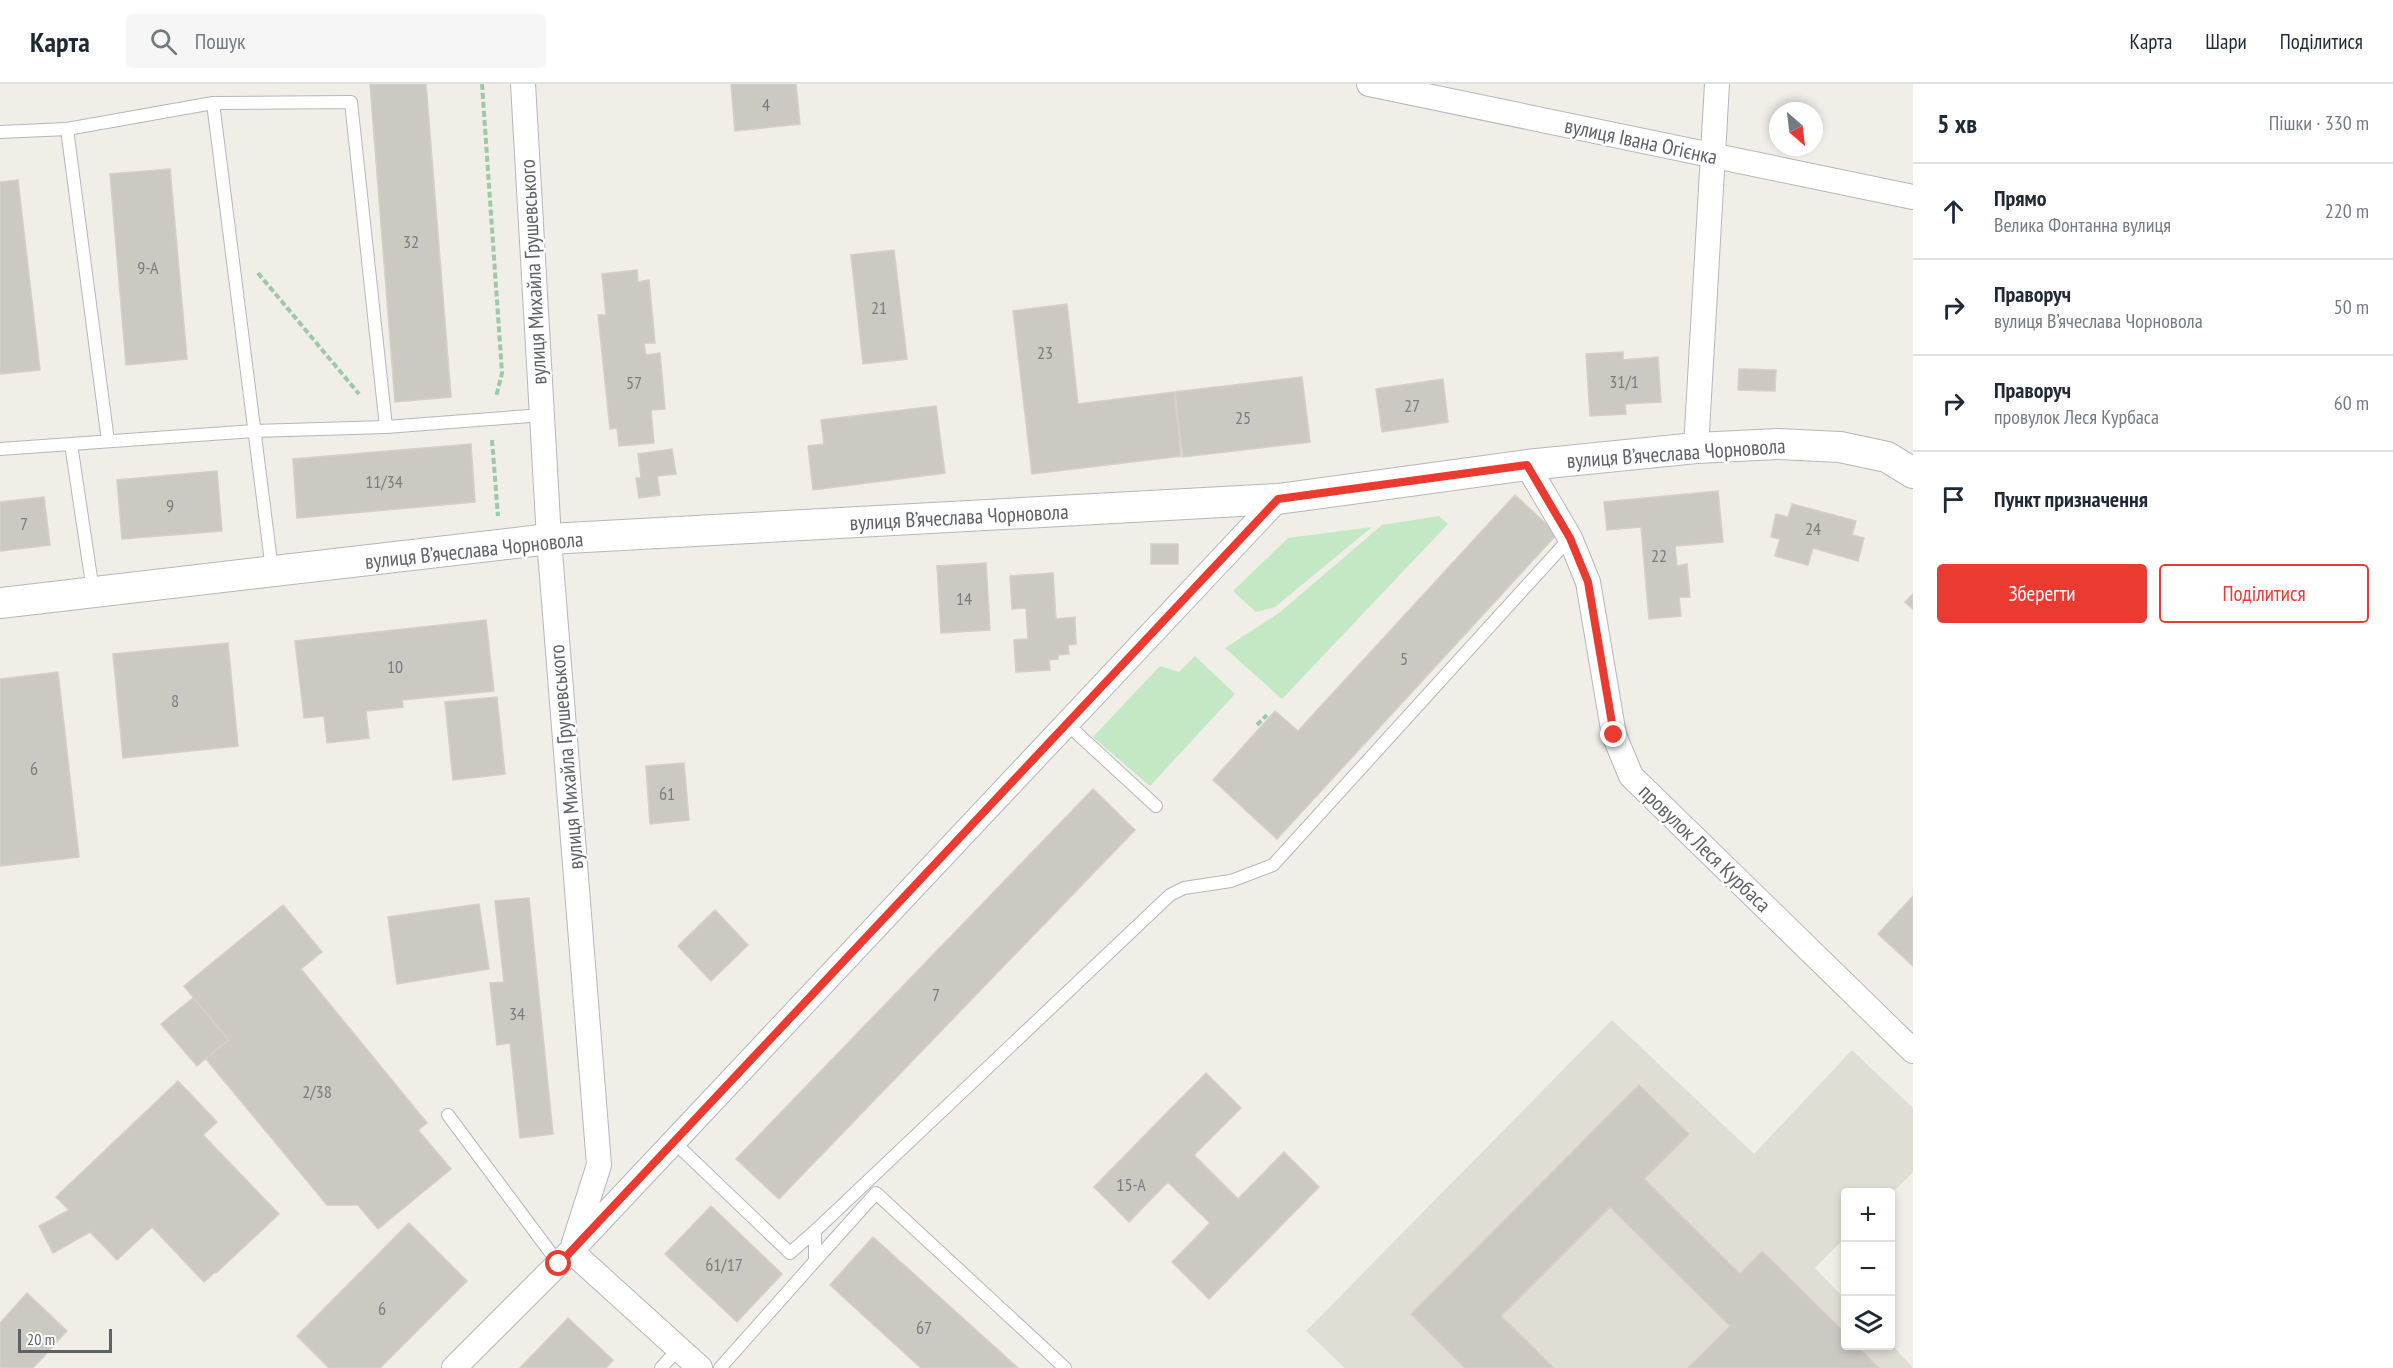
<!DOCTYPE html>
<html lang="uk">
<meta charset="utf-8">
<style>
body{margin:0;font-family:"PT Sans Narrow",sans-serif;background:#f6f6f7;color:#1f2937}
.controls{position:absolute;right:18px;bottom:18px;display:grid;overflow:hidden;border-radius:6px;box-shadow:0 3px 9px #0003}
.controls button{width:54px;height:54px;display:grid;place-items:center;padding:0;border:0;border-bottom:2px solid #e0e1e3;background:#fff;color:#1f2937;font:30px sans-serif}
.compass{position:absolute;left:1769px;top:18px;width:54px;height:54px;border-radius:50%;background:#fff;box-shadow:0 3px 9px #0003;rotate:152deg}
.scale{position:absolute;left:18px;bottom:15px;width:94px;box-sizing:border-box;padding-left:6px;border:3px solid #5e6267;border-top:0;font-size:16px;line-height:21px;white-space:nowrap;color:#5e6267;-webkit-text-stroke:4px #fff;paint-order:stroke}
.stop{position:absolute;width:18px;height:18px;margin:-14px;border:4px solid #eb3b31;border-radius:50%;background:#fff}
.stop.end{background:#eb3b31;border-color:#fff;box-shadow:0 2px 6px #0008}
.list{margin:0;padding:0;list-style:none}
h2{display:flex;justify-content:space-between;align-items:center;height:78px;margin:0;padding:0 24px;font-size:26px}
h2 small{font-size:20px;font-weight:400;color:#747a83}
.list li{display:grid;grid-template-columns:39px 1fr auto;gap:18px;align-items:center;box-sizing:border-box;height:96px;padding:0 24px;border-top:2px solid #e0e1e3}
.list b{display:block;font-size:22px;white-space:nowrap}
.list p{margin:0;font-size:20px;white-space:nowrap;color:#747a83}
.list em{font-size:20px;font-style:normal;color:#747a83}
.actions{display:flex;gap:12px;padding:18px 24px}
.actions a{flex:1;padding:14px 0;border:2px solid #eb3b31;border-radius:6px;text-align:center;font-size:21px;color:#eb3b31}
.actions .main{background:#eb3b31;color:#fff}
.icon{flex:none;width:33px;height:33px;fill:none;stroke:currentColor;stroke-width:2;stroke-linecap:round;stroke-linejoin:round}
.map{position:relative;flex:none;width:1913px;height:1284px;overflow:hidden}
header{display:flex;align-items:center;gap:36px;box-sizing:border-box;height:84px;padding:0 30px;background:#fff;border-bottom:2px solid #e0e1e3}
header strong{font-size:28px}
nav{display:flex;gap:33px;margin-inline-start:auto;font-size:21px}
.search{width:420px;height:54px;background:#f6f6f7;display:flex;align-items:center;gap:15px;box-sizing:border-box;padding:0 21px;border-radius:6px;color:#747a83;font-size:22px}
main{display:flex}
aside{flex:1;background:#fff}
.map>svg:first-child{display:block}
.education{fill:#e0ddd4}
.green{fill:#c4e8c3}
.building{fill:#ccc9c3;stroke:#d5cfc4;stroke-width:1.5}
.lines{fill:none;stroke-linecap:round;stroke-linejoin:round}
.service-casing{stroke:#b4b7bb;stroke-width:14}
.minor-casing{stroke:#b4b7bb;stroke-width:26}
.tertiary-casing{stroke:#b4b7bb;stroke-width:32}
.path{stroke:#9cc9a8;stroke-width:4;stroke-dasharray:6 3;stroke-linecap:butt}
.service{stroke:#fff;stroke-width:12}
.minor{stroke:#fff;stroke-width:24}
.tertiary{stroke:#fff;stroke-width:30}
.route{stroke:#eb3b31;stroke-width:8}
.labels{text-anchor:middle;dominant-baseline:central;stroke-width:4.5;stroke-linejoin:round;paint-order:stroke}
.number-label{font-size:18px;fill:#7a7c7e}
.street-label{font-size:21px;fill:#5e6267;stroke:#fff}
</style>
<header>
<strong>Карта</strong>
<div class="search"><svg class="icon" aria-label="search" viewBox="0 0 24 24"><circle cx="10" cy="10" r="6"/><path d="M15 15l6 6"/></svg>Пошук</div>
<nav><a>Карта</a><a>Шари</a><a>Поділитися</a></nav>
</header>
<main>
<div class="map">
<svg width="1913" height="1284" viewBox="0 0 1913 1284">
<rect width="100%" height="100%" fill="#f0eee6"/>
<!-- education -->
<path class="education" d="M1612 936 1754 1070 1852 966 1913 1024V1088L1891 1110 1846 1108 1845 1154 1815 1184 1845 1215 1846 1262 1891 1260 1913 1284H1345L1306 1247Z"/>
<!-- green -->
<path class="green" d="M1439 432 1448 440 1282 615 1225 564 1279 529 1382 441Z
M1372 443 1275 523 1256 528 1233 507 1288 454Z
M1195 572 1235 610 1150 702 1093 653 1160 582 1179 588Z"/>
<!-- building -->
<path class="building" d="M370 0H426L451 313 395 318Z
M731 0H796L800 40 735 47Z
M170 85 187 275 126 281 110 90Z
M18 96 40 286 0 290V98Z
M894 166 907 275 863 280 851 171Z
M637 186 638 198 649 196 655 259H644L646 271 660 269 665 325 651 326 654 359 619 362 617 344 610 345 598 231H606L602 190Z
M1067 220 1078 320 1174 308 1181 372 1032 390 1013 227Z
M1623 268V276L1658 273 1661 318 1625 320 1626 330 1590 332 1586 270Z
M1739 285 1776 286 1775 307 1738 306Z
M1302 293 1310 358 1183 373 1175 308Z
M1443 295 1448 338 1382 348 1376 305Z
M936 322 945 389 813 406 808 362 824 360 821 336Z
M471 360 475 418 297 434 293 375Z
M672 365 676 390 657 392 660 411 639 414 636 394H641L638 370Z
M217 387 222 447 122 455 117 396Z
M1718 407 1723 458 1675 462 1677 482 1687 480 1690 513H1679L1681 532 1649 535 1641 443 1607 446 1604 418Z
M1515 411 1557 450 1277 755 1213 696 1275 627 1298 647Z
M44 413 50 461 0 467V418Z
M1792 420 1856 437 1852 451 1864 454 1858 477 1813 464 1808 481 1775 472 1780 455 1771 453 1776 430 1788 433Z
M1151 460H1178V480H1151Z
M986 479 990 546 941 549 937 482Z
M1053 489 1056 535 1075 533 1076 560 1068 561 1069 570 1058 571V575L1049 576 1050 586 1016 588 1014 556 1028 555 1026 524 1012 525 1010 492Z
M1913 510V525L1905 518Z
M486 536 494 607 402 616 403 623 366 627 369 654 327 659 324 632 304 634 295 557Z
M228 559 238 662 123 674 113 570Z
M58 588 79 773 0 782V595Z
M497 613 505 690 453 696 445 618Z
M684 679 689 736 650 740 646 682Z
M1093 705 1135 746 779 1115 736 1075Z
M1913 812V882L1878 850Z
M529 814 553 1050 520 1054 510 959 497 961 490 899 504 898 495 817Z
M479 820 489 885 397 900 388 833Z
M283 821 322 868 301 885 427 1039 418 1046 451 1085 378 1145 358 1121H327L206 975 229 956 184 902Z
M715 826 748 861 711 897 678 862Z
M193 914 228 956 197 982 161 940Z
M1206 989 1241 1024 1194 1071 1238 1115 1284 1068 1319 1103 1209 1215 1172 1178 1210 1139 1168 1098 1129 1138 1094 1103Z
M178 997 217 1038 203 1051 279 1130 216 1189 215 1188 204 1198 152 1143 117 1176 90 1148 53 1169 39 1142 69 1126 56 1113Z
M1639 1001 1689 1050 1644 1095 1740 1190 1762 1167 1846 1250V1262H1857L1879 1284H1688L1730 1242 1610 1123 1501 1232 1554 1284H1465L1411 1230Z
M711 1122 782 1190 737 1238 665 1170Z
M409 1139 467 1197 380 1284H329L297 1252Z
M873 1153 1018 1284H921L830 1201Z
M27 1209 67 1247 33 1284H0V1239Z
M568 1234 613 1276 606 1284H520Z"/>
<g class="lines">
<!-- service casing -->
<g class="service-casing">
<path id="service" d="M213 19 272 486
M67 45 108 357
M0 48 67 45 213 19 351 18 386 343 254 347 0 365
M386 343 542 331
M71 360 93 507
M1067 640 1156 722
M448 1031 559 1180
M674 1058 790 1169 815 1147
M815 1177 876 1109 1065 1284
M661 1284 679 1264
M720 1284 815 1177V1147L1170 811 1184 804 1231 797 1273 781 1570 454"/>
</g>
<!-- minor casing -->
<g class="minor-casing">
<path id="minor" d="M523 0 549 455 599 1081 574 1159
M1369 0 1913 113
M1696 364 1717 0
M1527 381 1570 454 1588 498 1614 651 1631 692 1913 967
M571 1167 700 1284
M454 1284 571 1167 1278 415"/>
</g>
<!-- tertiary casing -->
<g class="tertiary-casing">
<path id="tertiary" d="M0 519 549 455 1278 415 1527 381 1696 364 1778 360 1840 363 1887 373 1913 389"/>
</g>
<!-- path -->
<path class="path" d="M482 0 502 289 496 313
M258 189 359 310
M492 356 498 432
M1257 641 1267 631"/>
<!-- service -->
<use href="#service" class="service"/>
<!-- minor -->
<use href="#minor" class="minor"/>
<!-- tertiary -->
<use href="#tertiary" class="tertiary"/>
</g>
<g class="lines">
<!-- route -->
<path class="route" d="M559 1180 1278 415 1527 381 1570 454 1588 498 1614 651"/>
</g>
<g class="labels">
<!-- number labels -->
<g class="number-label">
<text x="766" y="20">4</text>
<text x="411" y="157">32</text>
<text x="148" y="183">9-А</text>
<text x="879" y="223">21</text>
<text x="1045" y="268">23</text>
<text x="1624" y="297">31/1</text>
<text x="634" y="298">57</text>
<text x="1412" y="321">27</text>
<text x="1243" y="333">25</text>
<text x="384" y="397">11/34</text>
<text x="170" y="421">9</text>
<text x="24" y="439">7</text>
<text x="1813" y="444">24</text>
<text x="1659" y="471">22</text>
<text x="964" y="514">14</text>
<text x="1404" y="574">5</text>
<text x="395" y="582">10</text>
<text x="175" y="616">8</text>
<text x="34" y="684">6</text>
<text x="667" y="709">61</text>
<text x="936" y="910">7</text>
<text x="517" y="929">34</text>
<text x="317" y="1007">2/38</text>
<text x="1131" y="1100">15-А</text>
<text x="724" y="1180">61/17</text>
<text x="382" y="1224">6</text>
<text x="924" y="1243">67</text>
</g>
<!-- street labels -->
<g class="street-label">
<text transform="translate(1641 57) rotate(12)">вулиця Івана Огієнка</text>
<text transform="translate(533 188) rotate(-93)">вулиця Михайла Грушевського</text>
<text transform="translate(1676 369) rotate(-4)">вулиця В’ячеслава Чорновола</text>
<text transform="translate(959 433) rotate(-3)">вулиця В’ячеслава Чорновола</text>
<text transform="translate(474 466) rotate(-6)">вулиця В’ячеслава Чорновола</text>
<text transform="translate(566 673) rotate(-95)">вулиця Михайла Грушевського</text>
<text transform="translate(1705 764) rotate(44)">провулок Леся Курбаса</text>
</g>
</g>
</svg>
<div class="controls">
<button>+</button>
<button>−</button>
<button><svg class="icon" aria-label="layers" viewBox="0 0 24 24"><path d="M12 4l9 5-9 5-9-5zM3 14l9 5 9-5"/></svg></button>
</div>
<svg class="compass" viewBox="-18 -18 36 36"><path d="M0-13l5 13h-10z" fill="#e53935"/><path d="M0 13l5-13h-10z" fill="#747a83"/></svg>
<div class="scale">20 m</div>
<div class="stop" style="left:559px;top:1180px"></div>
<div class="stop end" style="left:1614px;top:651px"></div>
</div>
<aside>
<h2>5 хв<small>Пішки · 330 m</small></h2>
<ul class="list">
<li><svg class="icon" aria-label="ahead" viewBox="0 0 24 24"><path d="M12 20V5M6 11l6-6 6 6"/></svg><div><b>Прямо</b><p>Велика Фонтанна вулиця</p></div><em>220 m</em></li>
<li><svg class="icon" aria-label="right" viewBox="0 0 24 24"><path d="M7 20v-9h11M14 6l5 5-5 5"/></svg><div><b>Праворуч</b><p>вулиця В’ячеслава Чорновола</p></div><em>50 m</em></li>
<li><svg class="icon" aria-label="right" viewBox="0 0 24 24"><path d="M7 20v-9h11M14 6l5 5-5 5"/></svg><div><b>Праворуч</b><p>провулок Леся Курбаса</p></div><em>60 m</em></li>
<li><svg class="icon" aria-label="arrive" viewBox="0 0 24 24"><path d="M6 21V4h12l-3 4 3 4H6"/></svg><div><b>Пункт призначення</b></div></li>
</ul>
<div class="actions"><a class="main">Зберегти</a><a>Поділитися</a></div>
</aside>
</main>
